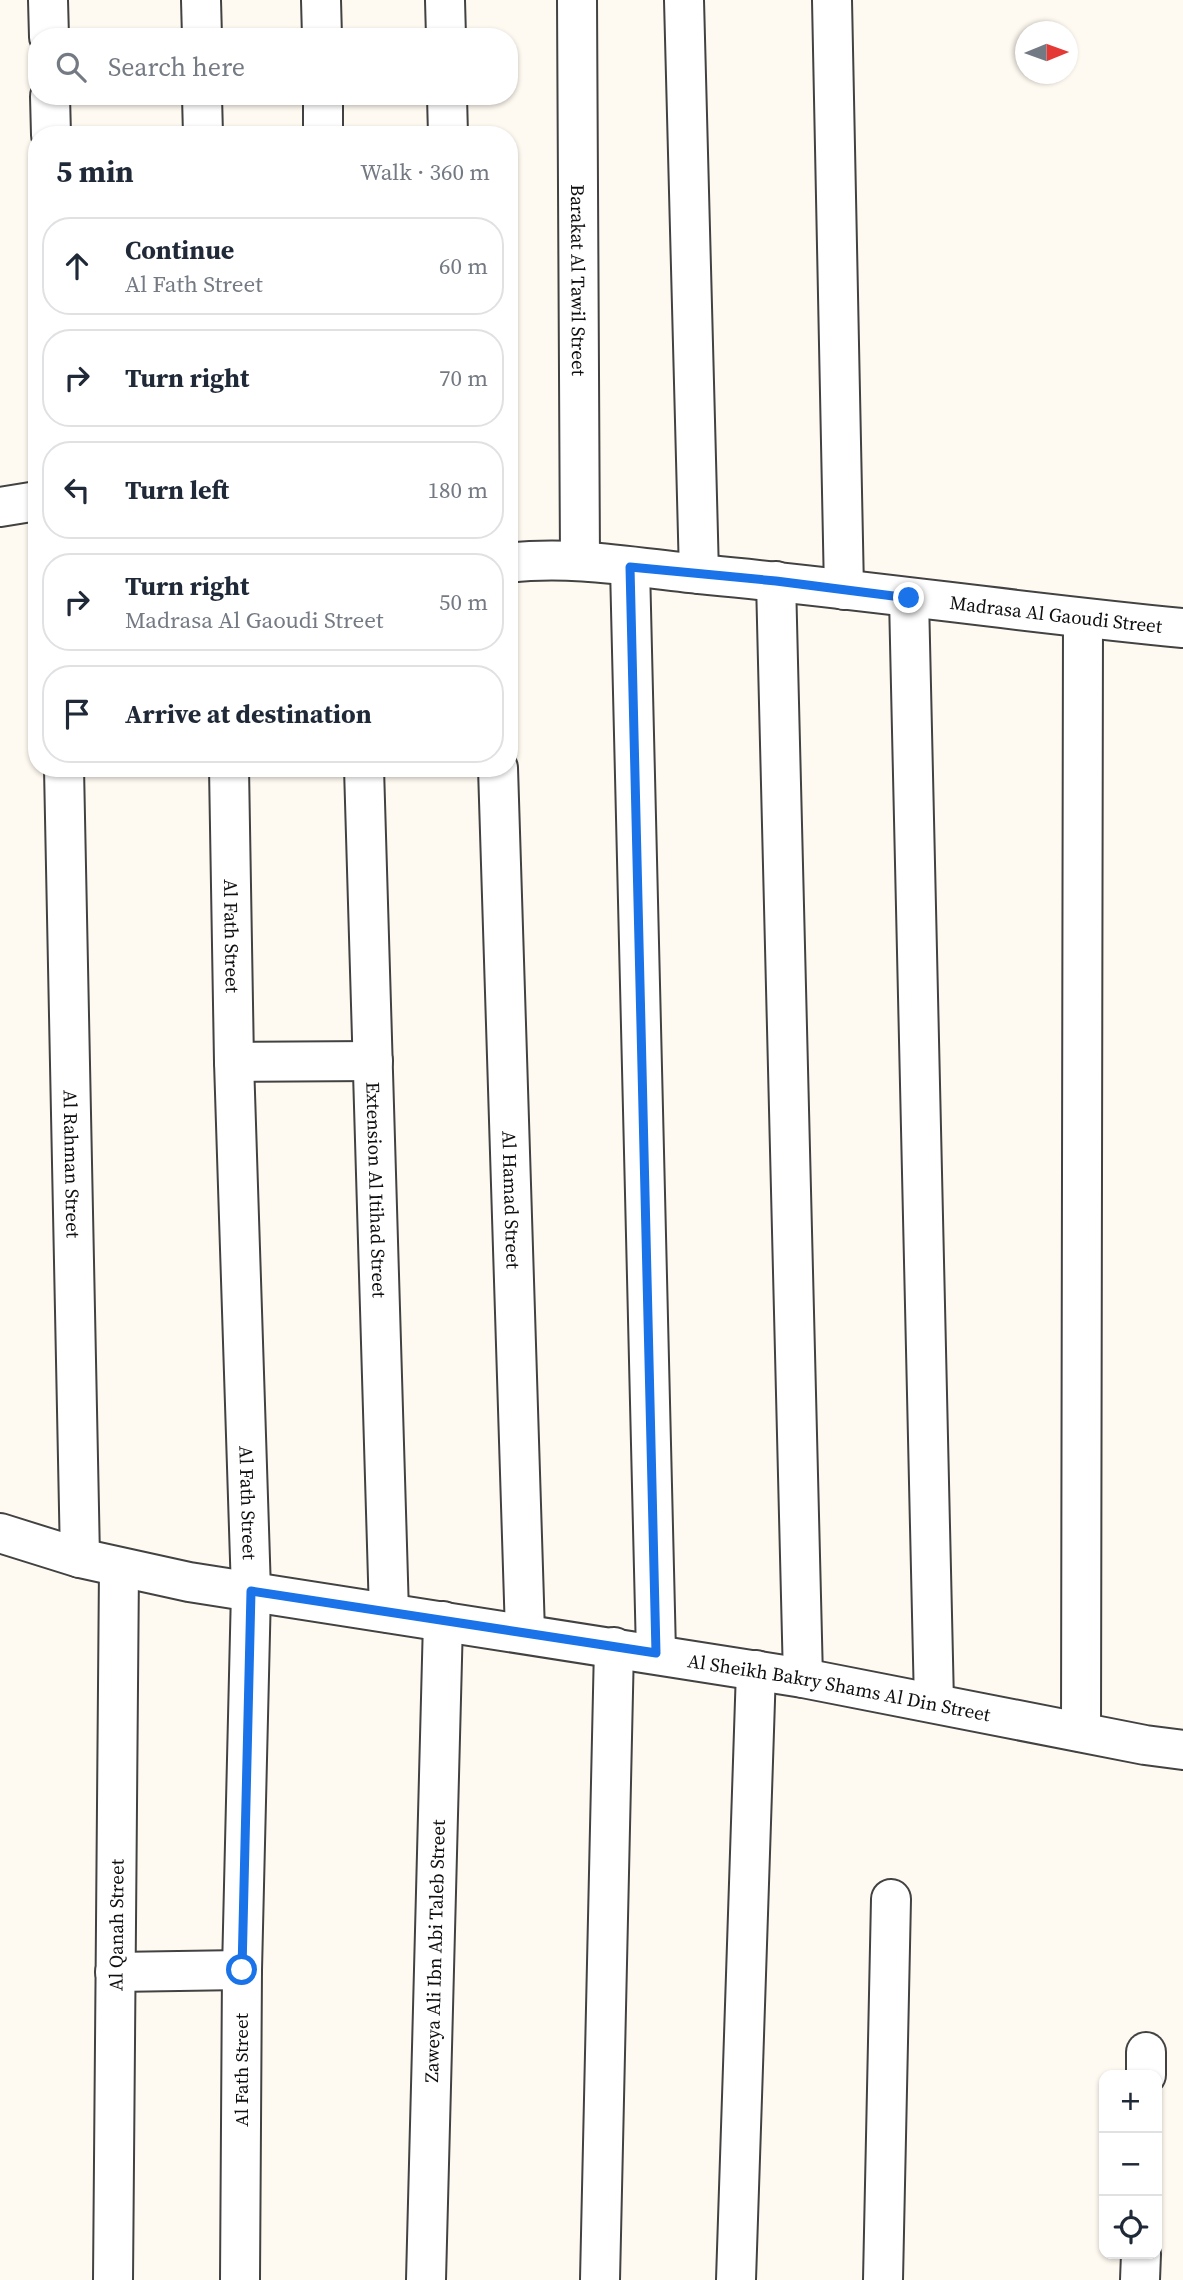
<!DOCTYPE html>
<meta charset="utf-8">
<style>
body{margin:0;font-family:"Source Serif 4",serif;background:#f6f6f7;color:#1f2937}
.controls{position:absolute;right:21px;bottom:21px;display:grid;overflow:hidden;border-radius:14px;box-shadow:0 2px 5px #0004}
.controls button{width:63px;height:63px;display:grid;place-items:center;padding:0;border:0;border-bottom:2px solid #e0e1e3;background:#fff;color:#1f2937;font:35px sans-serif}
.compass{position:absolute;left:1015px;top:21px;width:63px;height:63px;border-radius:50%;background:#fff;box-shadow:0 2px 5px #0004;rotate:89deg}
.stop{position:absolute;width:21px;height:21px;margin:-16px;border:5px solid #1a73e8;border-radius:50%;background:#fff}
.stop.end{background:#1a73e8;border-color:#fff;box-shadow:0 2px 7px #0008}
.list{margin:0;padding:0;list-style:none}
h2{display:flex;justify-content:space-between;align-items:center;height:91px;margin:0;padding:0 28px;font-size:30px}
h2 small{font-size:23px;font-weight:400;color:#747a83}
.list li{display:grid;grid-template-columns:46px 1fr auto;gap:21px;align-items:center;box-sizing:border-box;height:98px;margin:0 14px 14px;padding:0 14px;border:2px solid #e0e1e3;border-radius:28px}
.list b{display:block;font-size:26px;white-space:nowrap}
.list p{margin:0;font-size:23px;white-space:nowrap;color:#747a83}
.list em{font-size:23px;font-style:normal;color:#747a83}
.icon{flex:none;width:38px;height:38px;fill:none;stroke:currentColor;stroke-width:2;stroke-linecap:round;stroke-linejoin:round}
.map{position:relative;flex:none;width:1183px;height:2280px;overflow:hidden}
.search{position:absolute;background:#fff;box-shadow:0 2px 5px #0004;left:28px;top:28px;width:490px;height:77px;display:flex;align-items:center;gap:18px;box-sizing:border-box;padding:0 24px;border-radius:28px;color:#747a83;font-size:26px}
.panel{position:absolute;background:#fff;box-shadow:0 2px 5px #0004;left:28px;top:126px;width:490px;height:651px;border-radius:28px}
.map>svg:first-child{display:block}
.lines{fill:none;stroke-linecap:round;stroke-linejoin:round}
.street-casing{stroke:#424242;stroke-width:42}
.street{stroke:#fff;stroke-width:38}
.route{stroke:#1a73e8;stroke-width:9}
.labels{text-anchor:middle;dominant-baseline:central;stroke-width:7;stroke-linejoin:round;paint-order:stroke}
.street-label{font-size:19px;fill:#0f0f0f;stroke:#fff}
</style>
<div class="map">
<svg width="1183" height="2280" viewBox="0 0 1183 2280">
<rect width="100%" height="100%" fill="#fffaf1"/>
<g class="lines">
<!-- street casing -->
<g class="street-casing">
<g id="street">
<path d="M48 0 49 37"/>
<path d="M201 0 202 37"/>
<path d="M321 0 322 37"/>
<path d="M445 0 446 37"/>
<path id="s1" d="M577 0 580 560"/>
<path d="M684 0 699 574"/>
<path d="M832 0 844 590"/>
<path d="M50 96 51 135"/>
<path d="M202 96 203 135"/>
<path d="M323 96V135"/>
<path d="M447 96 448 135"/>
<path d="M0 507 37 501"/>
<path id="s2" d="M509 563C576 555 643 569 709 575 868 590 1025 613 1183 628"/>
<path d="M630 567 656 1653"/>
<path d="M776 581 803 1678"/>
<path d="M909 598 934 1703"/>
<path id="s3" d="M64 768 80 1558"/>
<path id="s4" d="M229 768 234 1062 251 1591 242 1970 240 2280"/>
<path id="s5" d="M364 768 389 1613"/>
<path id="s6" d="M498 768 525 1633"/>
<path d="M234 1062 373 1061"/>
<path id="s7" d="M0 1533 80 1558 189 1582 803 1678 1145 1745 1183 1750"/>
<path d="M1081 1732 1083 619"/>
<path d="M115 1972 242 1970"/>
<path d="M1146 2075V2052"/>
<path id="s8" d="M113 2280 119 1568"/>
<path id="s9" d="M426 2280 443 1621"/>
<path d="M600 2280 614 1647"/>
<path d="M736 2280 756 1670"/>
<path d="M883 2280 891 1899"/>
<path d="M1140 2280 1141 2254"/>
</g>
</g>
<!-- street -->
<use href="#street" class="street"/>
</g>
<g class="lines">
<!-- route -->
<path class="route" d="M242 1970 251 1591 656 1653 630 567 776 581 909 598"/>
</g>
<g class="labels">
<!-- street labels -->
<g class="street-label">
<text stroke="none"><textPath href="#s1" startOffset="280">Barakat Al Tawil Street</textPath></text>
<text stroke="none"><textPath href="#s2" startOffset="550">Madrasa Al Gaoudi Street</textPath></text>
<text stroke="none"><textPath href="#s4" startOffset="168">Al Fath Street</textPath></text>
<text stroke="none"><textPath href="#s3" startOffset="396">Al Rahman Street</textPath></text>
<text stroke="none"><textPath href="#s5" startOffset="422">Extension Al Itihad Street</textPath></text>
<text stroke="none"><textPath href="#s6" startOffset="432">Al Hamad Street</textPath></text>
<text stroke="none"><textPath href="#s4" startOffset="735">Al Fath Street</textPath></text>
<text stroke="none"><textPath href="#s7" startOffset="854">Al Sheikh Bakry Shams Al Din Street</textPath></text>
<text stroke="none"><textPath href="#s8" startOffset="355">Al Qanah Street</textPath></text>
<text stroke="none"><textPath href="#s9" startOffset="329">Zaweya Ali Ibn Abi Taleb Street</textPath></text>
<text transform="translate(241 2070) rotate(-90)">Al Fath Street</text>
</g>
</g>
</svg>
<div class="controls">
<button>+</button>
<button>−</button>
<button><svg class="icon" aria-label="locate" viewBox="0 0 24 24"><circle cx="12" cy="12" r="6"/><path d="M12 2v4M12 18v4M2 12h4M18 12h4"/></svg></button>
</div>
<svg class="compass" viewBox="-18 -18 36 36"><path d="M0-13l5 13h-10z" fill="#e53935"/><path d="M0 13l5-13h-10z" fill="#747a83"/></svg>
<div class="stop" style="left:242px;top:1970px"></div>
<div class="stop end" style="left:909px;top:598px"></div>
<div class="search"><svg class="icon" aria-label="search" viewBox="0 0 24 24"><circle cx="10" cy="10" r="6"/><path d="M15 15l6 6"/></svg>Search here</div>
<section class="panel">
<h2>5 min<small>Walk · 360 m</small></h2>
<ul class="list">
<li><svg class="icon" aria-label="ahead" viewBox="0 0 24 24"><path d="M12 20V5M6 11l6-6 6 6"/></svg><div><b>Continue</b><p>Al Fath Street</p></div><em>60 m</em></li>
<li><svg class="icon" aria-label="right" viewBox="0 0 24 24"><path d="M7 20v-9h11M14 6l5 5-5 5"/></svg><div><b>Turn right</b></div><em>70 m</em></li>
<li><svg class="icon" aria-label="left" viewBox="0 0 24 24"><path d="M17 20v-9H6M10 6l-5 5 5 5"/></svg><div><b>Turn left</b></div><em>180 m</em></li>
<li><svg class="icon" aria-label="right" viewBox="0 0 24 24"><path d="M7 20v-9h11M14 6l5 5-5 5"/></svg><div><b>Turn right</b><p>Madrasa Al Gaoudi Street</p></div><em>50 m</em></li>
<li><svg class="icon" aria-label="arrive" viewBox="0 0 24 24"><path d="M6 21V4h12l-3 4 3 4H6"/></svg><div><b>Arrive at destination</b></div></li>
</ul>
</section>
</div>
